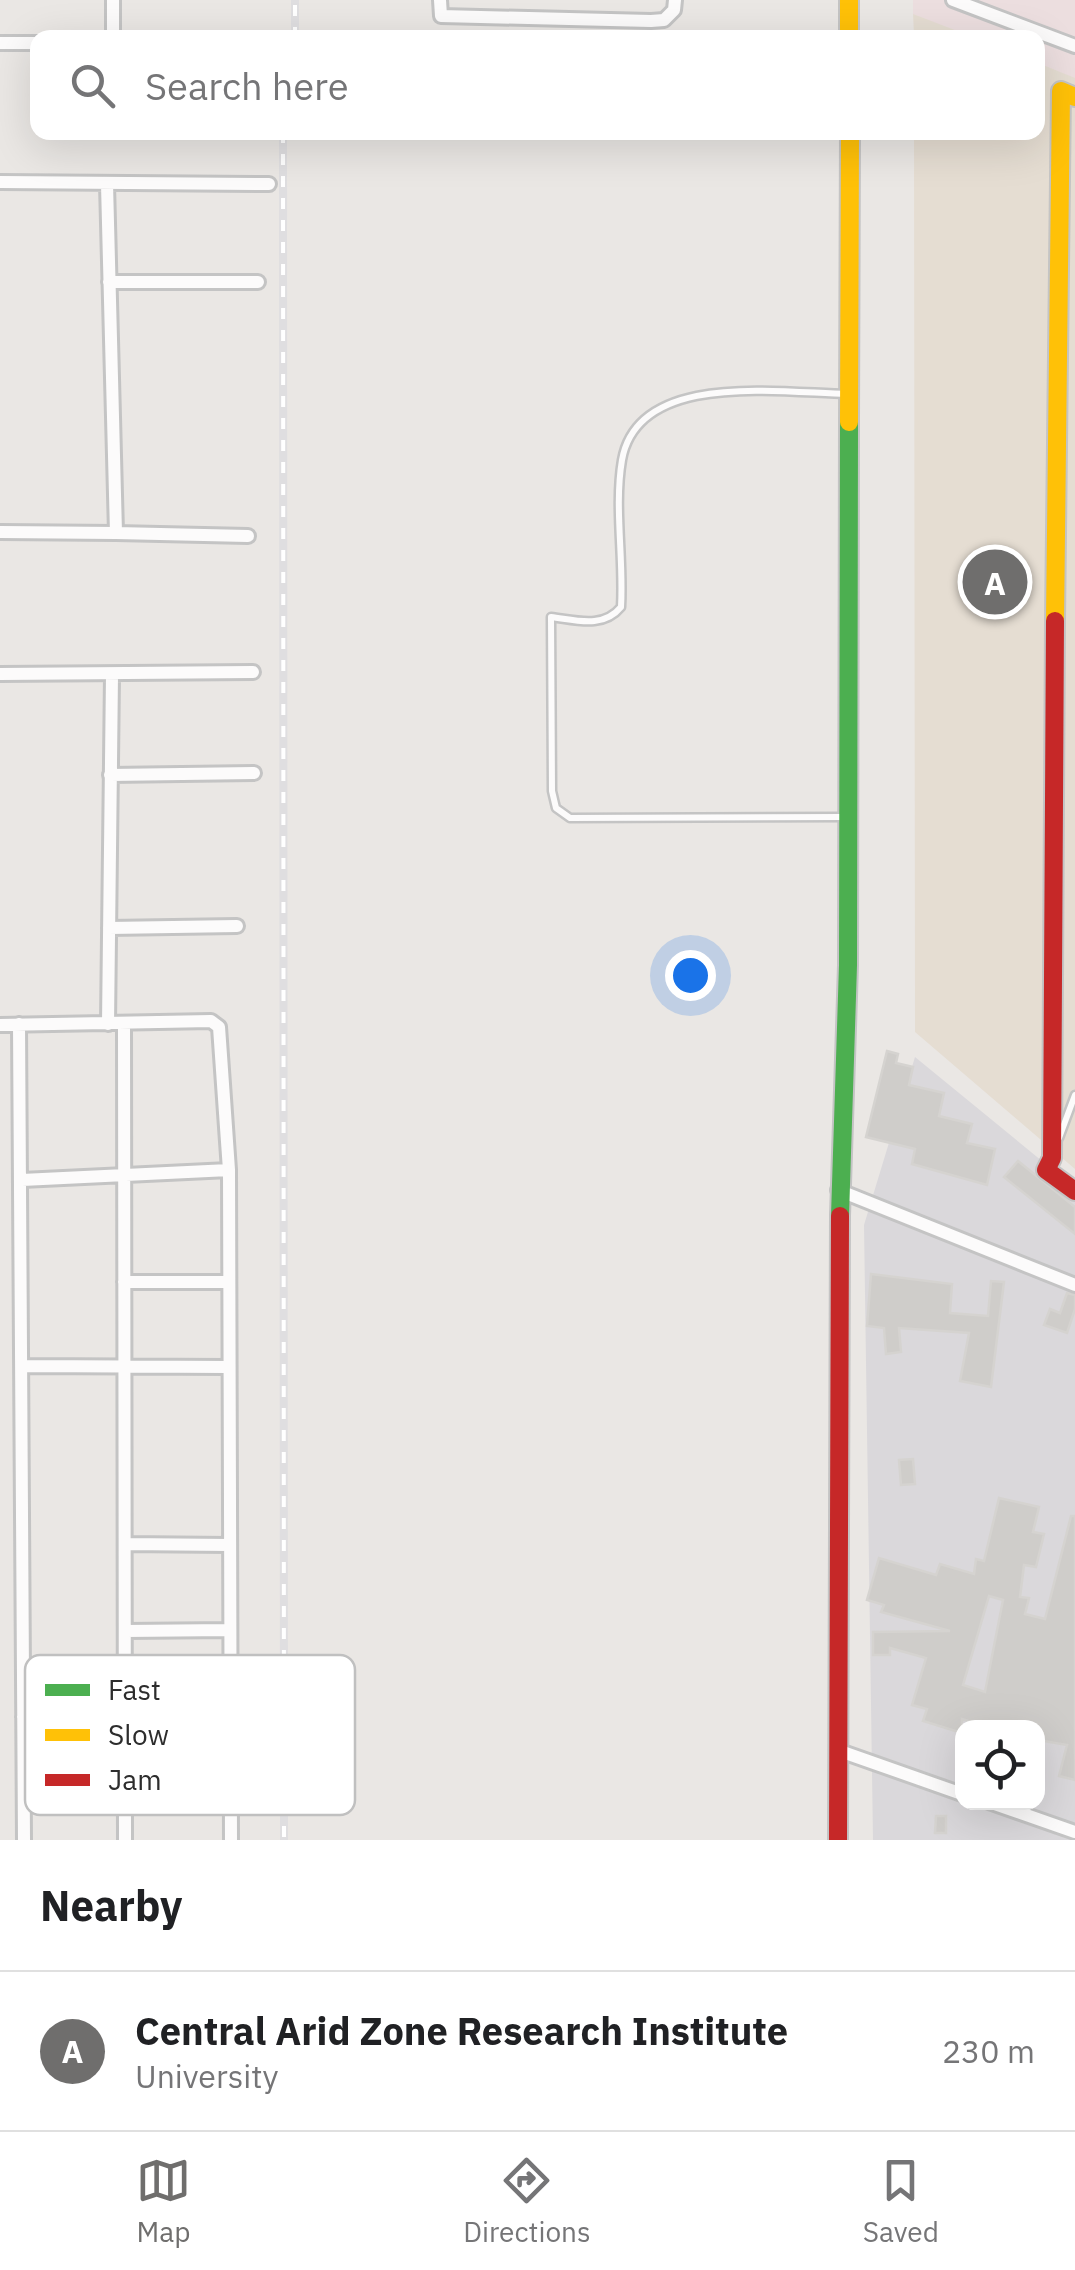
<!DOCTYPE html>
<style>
body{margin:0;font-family:"IBM Plex Sans",sans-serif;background:#f6f6f6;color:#202124}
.controls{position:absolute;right:30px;bottom:30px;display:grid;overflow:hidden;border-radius:20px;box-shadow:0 10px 40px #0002}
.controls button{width:90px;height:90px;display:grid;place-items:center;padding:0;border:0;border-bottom:2px solid #e0e0e0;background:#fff;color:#202124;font:50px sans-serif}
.you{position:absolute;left:690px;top:975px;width:35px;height:35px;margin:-25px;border:8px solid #fff;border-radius:50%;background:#1a73e8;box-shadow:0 0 0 15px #1a73e833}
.badge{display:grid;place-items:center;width:65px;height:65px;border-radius:50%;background:#6f6e6d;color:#fff;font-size:32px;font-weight:700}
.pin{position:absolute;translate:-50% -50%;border:5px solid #fff;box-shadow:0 2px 10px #0006}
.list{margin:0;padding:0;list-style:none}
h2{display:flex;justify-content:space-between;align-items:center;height:130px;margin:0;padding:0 40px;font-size:42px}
h2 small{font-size:32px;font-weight:400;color:#757577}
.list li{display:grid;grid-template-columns:65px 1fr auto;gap:30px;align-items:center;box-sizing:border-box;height:160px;padding:0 40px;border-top:2px solid #e0e0e0}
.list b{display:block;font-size:38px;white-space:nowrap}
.list p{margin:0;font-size:32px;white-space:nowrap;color:#757577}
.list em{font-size:32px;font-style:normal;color:#757577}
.icon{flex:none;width:55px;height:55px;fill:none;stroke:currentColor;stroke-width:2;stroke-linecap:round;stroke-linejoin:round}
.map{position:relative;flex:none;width:1075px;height:1840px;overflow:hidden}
.search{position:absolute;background:#fff;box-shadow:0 10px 40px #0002;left:30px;right:30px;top:30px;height:110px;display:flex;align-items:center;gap:25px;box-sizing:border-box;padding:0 35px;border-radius:20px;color:#757577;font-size:38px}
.sheet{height:290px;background:#fff}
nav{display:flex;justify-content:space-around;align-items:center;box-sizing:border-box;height:140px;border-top:2px solid #e0e0e0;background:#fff;font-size:28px;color:#757577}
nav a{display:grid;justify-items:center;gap:5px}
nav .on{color:#6f6e6d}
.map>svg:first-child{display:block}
.industrial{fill:#dad8db;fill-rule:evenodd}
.education{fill:#e5ddd2}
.medical{fill:#ecdedf}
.building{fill:#cfcdca;stroke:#d5d3d0;stroke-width:2.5;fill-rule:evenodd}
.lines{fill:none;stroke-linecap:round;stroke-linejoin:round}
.lane-casing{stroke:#c4c4c4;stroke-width:11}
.street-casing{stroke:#c4c4c4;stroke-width:18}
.fast-casing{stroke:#c4c4c4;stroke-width:22}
.slow-casing{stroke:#c4c4c4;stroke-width:22}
.jam-casing{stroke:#c4c4c4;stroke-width:22}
.lane{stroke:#fcfbfb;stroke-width:6}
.street{stroke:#fcfbfb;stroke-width:12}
.fast{stroke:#4caf50;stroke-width:18}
.slow{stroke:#ffc107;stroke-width:18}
.jam{stroke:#c62828;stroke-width:18}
.rail-casing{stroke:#dfdee0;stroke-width:8}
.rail{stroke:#fff;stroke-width:4;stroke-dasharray:11;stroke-linecap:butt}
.key{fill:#fff;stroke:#c0c0c0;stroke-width:2.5}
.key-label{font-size:28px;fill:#2d2d2d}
</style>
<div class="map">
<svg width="1075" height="1840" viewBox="0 0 1075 1840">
<rect width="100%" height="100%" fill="#eae7e4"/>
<!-- industrial -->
<path class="industrial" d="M915 1057 1075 1188V1840H873L864 1225ZM962 1728H1038V1802H962Z"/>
<!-- education -->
<path class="education" d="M913 12 979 37H914Z
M1038 60 1075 75V1169L915 1032 914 133 1038 132Z"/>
<!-- medical -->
<path class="medical" d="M913 0H1075V78L1038 63V38L973 37 913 14Z"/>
<!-- building -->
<path class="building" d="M887 1051 898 1054 896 1063 913 1067 909 1085 944 1093 939 1116 972 1124 967 1143 995 1149 987 1185 912 1164 915 1149 866 1137Z
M1018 1161 1075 1207V1234L1004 1177Z
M871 1274 952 1284 950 1313 988 1316 991 1281 1004 1282 991 1387 960 1381 969 1333 899 1328 901 1352 886 1354 884 1328 867 1326Z
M1067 1293 1075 1295V1309L1067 1333 1044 1325 1050 1309 1060 1313Z
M913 1459 915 1484 901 1485 899 1460Z
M999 1498 1039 1507 1033 1532 1044 1534 1036 1567 1024 1565 1020 1597 1029 1598 1025 1614 1045 1619 1071 1516H1075V1780L1059 1776 1067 1745 1038 1740V1728H991L962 1719V1733L923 1721 927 1709 912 1705 926 1658 890 1648V1655H873V1632L950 1631 881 1612 884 1605 867 1600 879 1558 936 1575 940 1564 974 1574 976 1559 984 1561ZM989 1596 1003 1600 985 1692 963 1685Z
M936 1816H946V1833H935Z"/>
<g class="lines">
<!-- lane casing -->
<g class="lane-casing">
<path id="lane" d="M845 817 570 818 556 808 552 791 551 617C576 620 603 629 621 607 624 559 614 507 622 460 638 370 782 393 847 394
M1059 1138 1075 1095"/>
</g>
<!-- street casing -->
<g class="street-casing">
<path id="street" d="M440 0 441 16 651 21 664 20 674 10 675 0
M953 0 1075 46
M113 38V0
M0 43H38
M0 182 269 184
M109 282H258
M0 532 116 533 107 184
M116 533 248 536
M0 674 253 672
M110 775 254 773
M109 928 237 926
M19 1024 24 1840
M108 1024 112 675
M124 1024 125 1840
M0 1025 211 1021 219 1027 229 1170 231 1840
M22 1180 229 1170
M838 1190 1075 1285
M124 1282H229
M22 1366 229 1367
M125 1544 229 1545
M125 1631 229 1630
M23 1717 230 1713
M837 1750 962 1794
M989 1802 1075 1832"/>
</g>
<!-- fast casing -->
<g class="fast-casing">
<path id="fast" d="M840 1216 848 965 849 422"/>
</g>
<!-- slow casing -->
<g class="slow-casing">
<path id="slow" d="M849 0V38
M849 422 850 132
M1055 621 1061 91 1075 97"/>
</g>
<!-- jam casing -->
<g class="jam-casing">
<path id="jam" d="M1055 621 1052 1158 1046 1170 1075 1191
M838 1840 840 1216"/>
</g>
<!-- lane -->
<use href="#lane" class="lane"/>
<!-- street -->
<use href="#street" class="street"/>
<!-- fast -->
<use href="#fast" class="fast"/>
<!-- slow -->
<use href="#slow" class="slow"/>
<!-- jam -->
<use href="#jam" class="jam"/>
<!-- rail casing -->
<g class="rail-casing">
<path id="rail" d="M295 38V0
M283 132 284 1840"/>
</g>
<!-- rail -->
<use href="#rail" class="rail"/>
</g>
<!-- legend -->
<rect x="25" y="1655" width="330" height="160" rx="15" class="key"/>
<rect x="45" y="1684" width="45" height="12" fill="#4caf50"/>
<rect x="45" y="1729" width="45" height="12" fill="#ffc107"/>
<rect x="45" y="1774" width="45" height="12" fill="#c62828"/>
<g class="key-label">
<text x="108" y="1700">Fast</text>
<text x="108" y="1745">Slow</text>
<text x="108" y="1790">Jam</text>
</g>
</svg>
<div class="controls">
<button><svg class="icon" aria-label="locate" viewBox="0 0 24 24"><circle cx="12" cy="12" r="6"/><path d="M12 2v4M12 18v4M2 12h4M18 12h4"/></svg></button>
</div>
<div class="you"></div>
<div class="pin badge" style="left:995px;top:582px">A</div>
<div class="search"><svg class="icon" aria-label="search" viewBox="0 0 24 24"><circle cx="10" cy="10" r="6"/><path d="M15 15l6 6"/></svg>Search here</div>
</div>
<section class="sheet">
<h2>Nearby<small></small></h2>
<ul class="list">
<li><span class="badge">A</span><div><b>Central Arid Zone Research Institute</b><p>University</p></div><em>230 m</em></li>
</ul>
</section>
<nav>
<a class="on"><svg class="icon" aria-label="map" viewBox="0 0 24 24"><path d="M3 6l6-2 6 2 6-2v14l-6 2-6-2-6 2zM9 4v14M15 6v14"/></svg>Map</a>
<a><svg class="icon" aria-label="directions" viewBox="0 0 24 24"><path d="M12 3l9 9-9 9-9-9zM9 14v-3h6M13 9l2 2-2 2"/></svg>Directions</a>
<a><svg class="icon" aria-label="saved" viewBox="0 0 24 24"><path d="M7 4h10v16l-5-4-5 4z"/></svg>Saved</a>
</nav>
